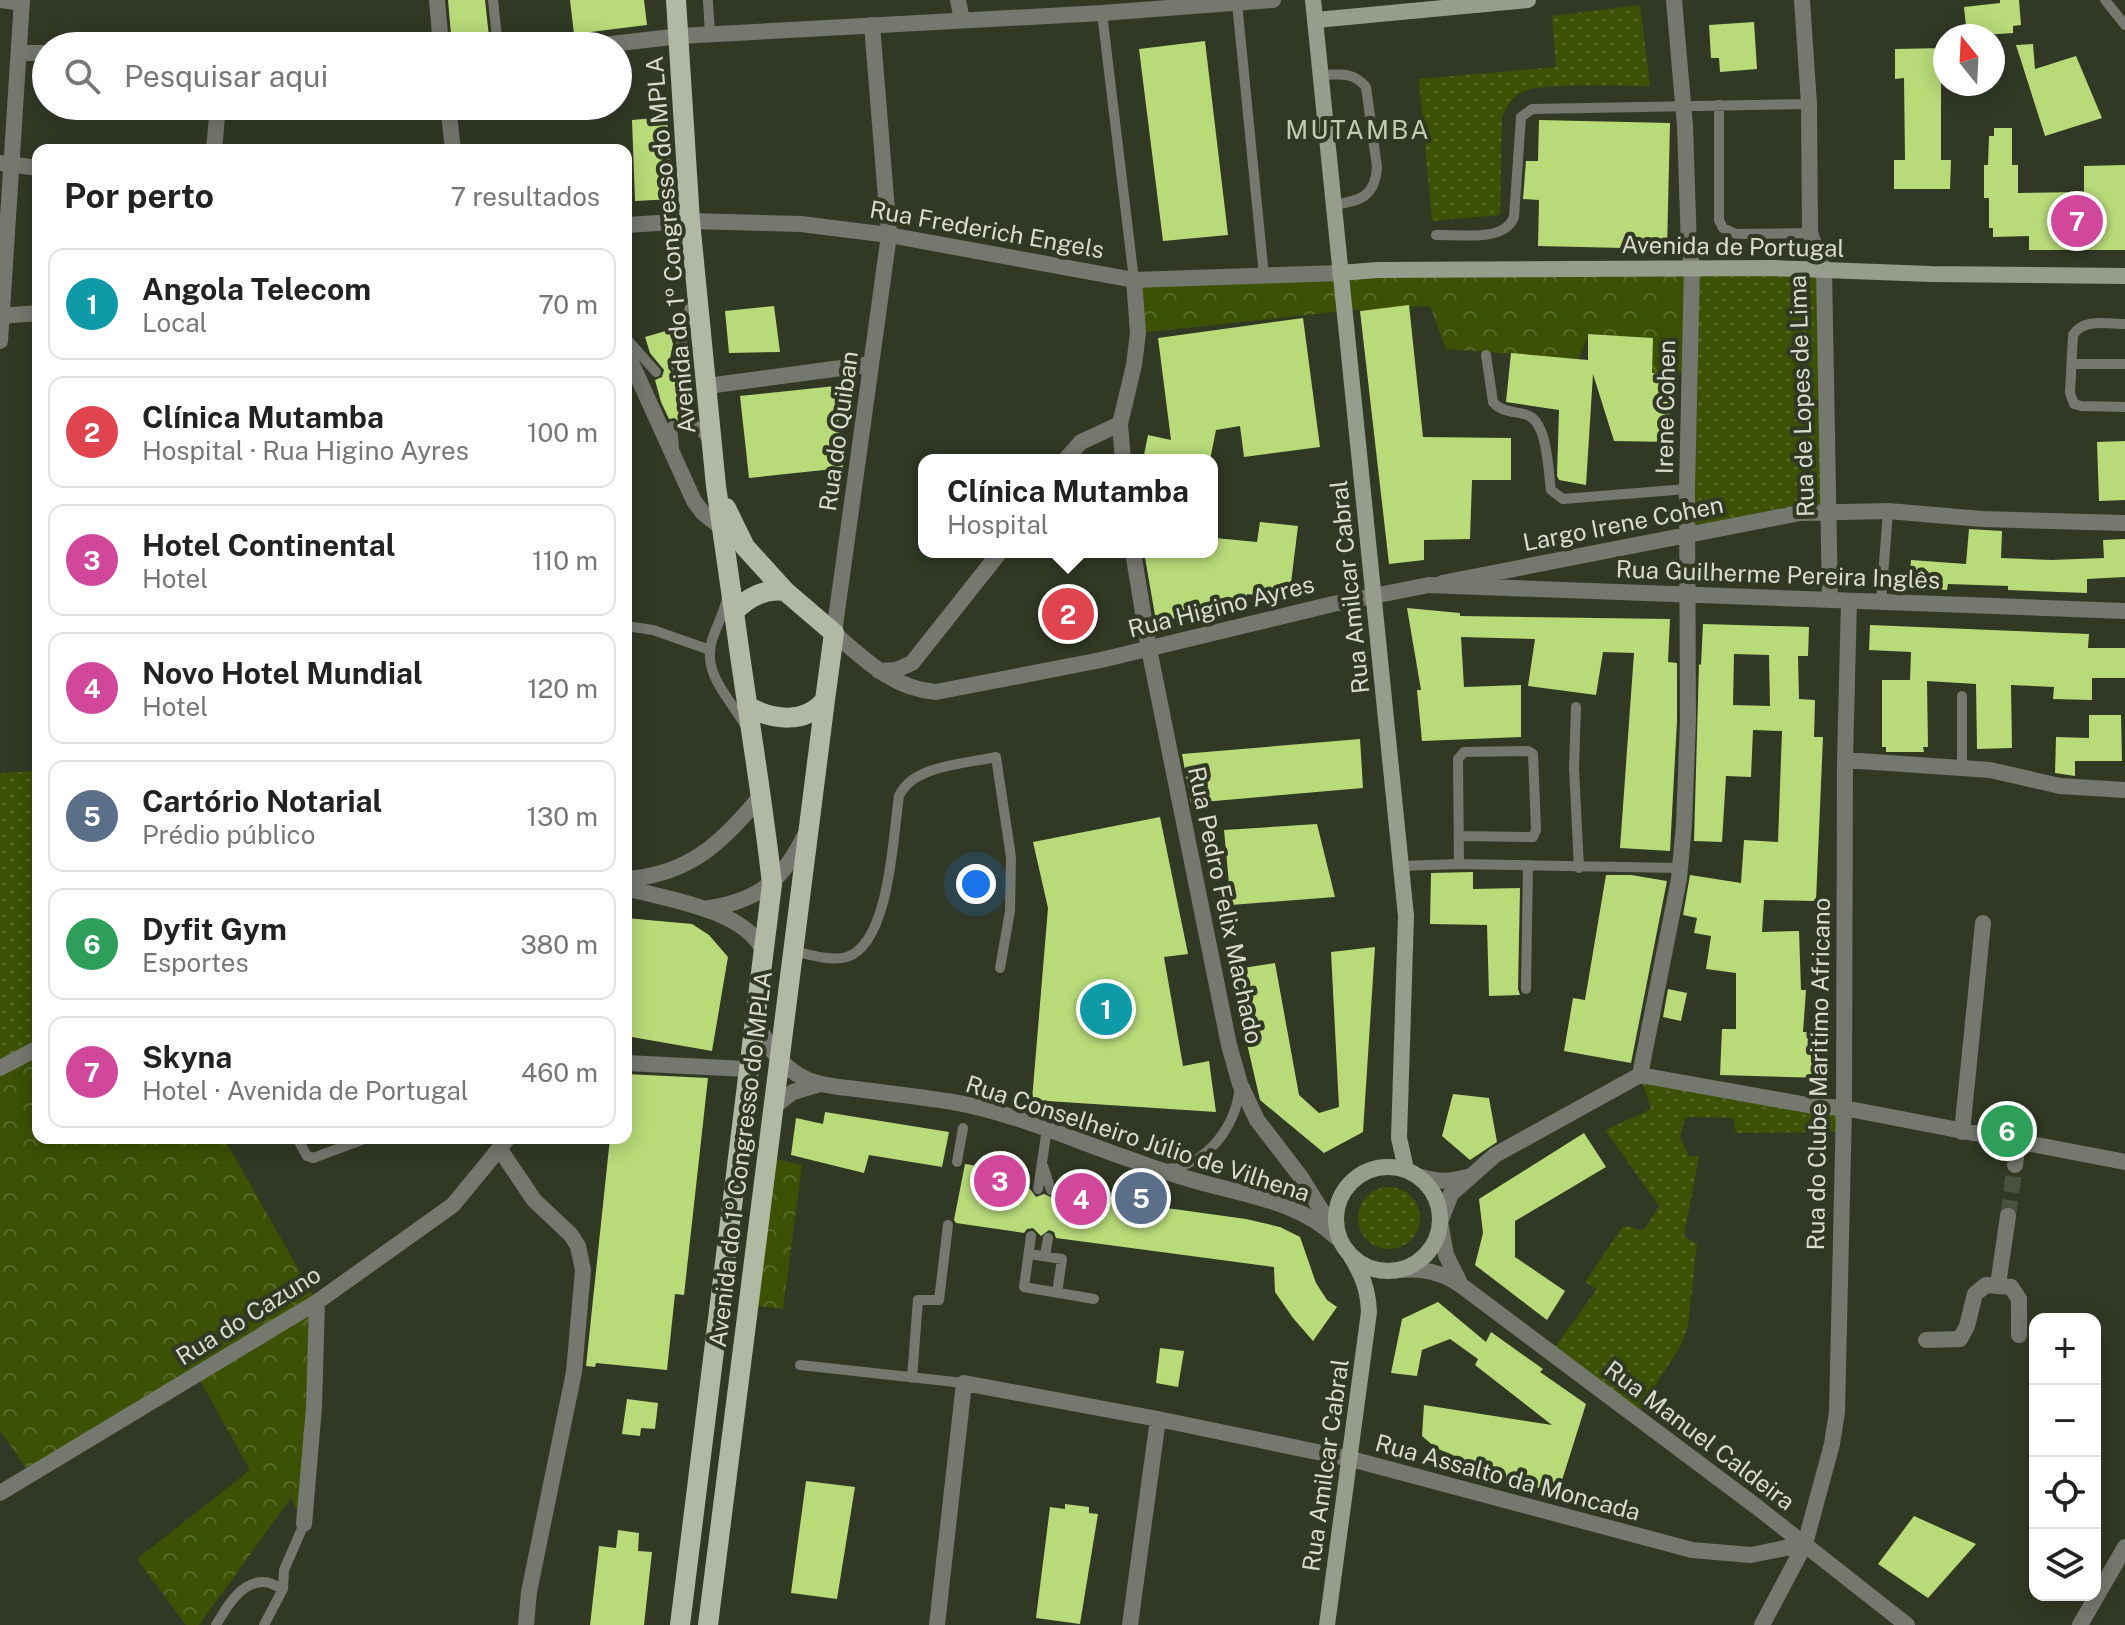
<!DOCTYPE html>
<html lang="pt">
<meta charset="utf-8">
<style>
body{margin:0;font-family:"Public Sans",sans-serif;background:#f6f6f6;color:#222}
.controls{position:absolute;right:24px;bottom:24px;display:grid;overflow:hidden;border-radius:16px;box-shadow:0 4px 20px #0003}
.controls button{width:72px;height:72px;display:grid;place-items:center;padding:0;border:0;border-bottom:2px solid #e0e0e0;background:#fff;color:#222;font:40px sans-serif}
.compass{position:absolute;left:1933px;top:24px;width:72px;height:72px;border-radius:50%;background:#fff;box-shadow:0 4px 20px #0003;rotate:342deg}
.you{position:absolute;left:976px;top:884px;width:28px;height:28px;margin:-20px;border:6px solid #fff;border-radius:50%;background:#1a73e8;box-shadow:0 0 0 12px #1a73e833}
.badge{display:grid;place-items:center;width:52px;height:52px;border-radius:50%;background:#4a6883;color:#fff;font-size:26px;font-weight:700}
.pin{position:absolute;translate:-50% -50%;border:4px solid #fff;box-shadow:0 2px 8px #0006}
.popup{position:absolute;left:918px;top:454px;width:300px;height:104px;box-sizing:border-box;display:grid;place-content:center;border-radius:16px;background:#fff;filter:drop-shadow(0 2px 6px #0005);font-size:26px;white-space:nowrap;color:#767676}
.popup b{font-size:30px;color:#222}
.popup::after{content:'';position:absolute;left:50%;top:100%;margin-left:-16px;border:16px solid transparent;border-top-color:#fff}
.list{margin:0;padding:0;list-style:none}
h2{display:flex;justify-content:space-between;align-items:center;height:104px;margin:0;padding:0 32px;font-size:34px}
h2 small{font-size:26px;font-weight:400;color:#767676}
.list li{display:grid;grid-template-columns:52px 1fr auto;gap:24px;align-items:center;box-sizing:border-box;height:112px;margin:0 16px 16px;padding:0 16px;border:2px solid #e0e0e0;border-radius:16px}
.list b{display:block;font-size:30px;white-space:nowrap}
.list p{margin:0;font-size:26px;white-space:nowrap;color:#767676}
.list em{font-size:26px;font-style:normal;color:#767676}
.icon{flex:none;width:44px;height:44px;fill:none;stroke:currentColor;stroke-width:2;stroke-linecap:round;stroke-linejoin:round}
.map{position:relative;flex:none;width:2125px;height:1625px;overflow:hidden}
.search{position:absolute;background:#fff;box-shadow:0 4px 20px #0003;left:32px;top:32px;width:600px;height:88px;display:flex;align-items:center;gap:20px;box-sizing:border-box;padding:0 28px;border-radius:44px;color:#767676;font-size:30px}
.panel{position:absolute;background:#fff;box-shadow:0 4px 20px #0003;left:32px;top:144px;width:600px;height:1000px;border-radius:16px}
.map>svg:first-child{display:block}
.grass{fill:url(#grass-dots)}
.forest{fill:url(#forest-crowns)}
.building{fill:#b8da79;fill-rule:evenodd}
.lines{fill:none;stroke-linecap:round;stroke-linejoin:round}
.minor-tunnel{stroke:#4a513e;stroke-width:16;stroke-dasharray:16 8;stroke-linecap:butt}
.service{stroke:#74786e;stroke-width:10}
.minor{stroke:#74786e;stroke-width:16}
.tertiary{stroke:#74786e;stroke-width:16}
.secondary{stroke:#969d8d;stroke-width:16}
.primary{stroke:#b1b9a4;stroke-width:20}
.labels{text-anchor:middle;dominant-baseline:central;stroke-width:8;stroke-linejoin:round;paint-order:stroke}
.street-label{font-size:24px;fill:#d7dccf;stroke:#313925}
.neighbourhood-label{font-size:26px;letter-spacing:2px;fill:#c0cab1;stroke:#313925}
</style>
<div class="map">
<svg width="2125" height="1625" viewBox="0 0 2125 1625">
<defs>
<pattern id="grass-dots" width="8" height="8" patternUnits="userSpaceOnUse" patternTransform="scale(2)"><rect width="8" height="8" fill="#3c5104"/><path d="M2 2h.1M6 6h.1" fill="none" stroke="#576928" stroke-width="1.8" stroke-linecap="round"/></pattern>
<pattern id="forest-crowns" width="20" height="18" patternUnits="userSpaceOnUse" patternTransform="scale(2)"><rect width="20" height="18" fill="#3c5104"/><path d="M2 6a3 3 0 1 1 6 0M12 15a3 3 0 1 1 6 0" fill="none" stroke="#576928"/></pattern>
</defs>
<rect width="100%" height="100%" fill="#313925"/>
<!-- grass -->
<path class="grass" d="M1640 5 1650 86C1623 87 1542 82 1522 92 1511 98 1507 106 1502 117L1500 215 1432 221 1419 79 1556 67 1552 16Z
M1692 267 1824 270 1828 512 1689 534Z
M38 755V1048L0 1068V773L37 771Z
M1640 1075 1844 1108 1843 1132 1736 1133 1733 1118 1685 1117 1680 1137 1689 1156H1699L1684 1236 1697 1244 1688 1326 1681 1345 1636 1416 1551 1352 1597 1289 1585 1282 1623 1226 1644 1230 1659 1206 1605 1130 1651 1109Z
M1358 1218a31 31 0 1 1 62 0a31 31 0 1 1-62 0Z"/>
<!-- forest -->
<path class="forest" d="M1692 267 1690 371 1669 375 1652 373V338L1589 334 1578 359 1446 349 1430 306 1344 311 1138 333 1134 280Z
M38 1048V1138H224L317 1302 304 1524 291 1498 199 1625H186L137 1559 250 1470 197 1375 32 1476 0 1431V1074Z
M767 1157 802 1165 783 1309 748 1305Z"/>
<!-- building -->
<path class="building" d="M448 0H485L490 46H452Z
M570 0H644L647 25 574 34Z
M2000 0H2019L2021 25 2013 26V33L1967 36 1964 7 2000 3Z
M1754 22 1757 69 1720 72 1719 58H1711L1709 25Z
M1205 41 1228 235 1163 241 1139 49Z
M2033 44 2035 69 2076 56 2102 118 2045 136 2016 45Z
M1945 48V79H1941V160H1951L1950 189H1894V160H1905L1904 78 1895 79V49Z
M667 117 672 199 635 201 632 120Z
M1539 120 1670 123 1667 249 1538 246 1539 200 1523 199 1526 161H1538Z
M1994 128H2012V165H2018V193L2084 192V166L2125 165V250H2029V236L1993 237V228H1989V198H1984V165H1988L1989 136H1994Z
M1409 305 1423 437 1511 438V480H1472L1470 539 1424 540V560L1389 564 1360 311Z
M774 306 780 352 729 353 725 311Z
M1303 318 1320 447 1244 457 1240 426 1216 430 1210 460 1172 457V460H1143L1148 435 1171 440 1158 338Z
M669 330 673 344 668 368 671 372 678 374 689 412 684 417V423L680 424 675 418 669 419 661 402 655 380 662 377 664 370 650 353 645 337Z
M1588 334 1653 338 1652 373 1669 375 1670 442 1614 441 1593 374 1586 485 1559 480 1557 476 1559 410 1506 402 1511 353 1588 360Z
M835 386 843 468 749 478 740 396Z
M2125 441V500L2099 501 2097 442Z
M1260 522 1298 526 1289 599 1247 594 1246 613 1203 609 1204 614 1156 621 1144 552H1213L1215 538 1257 542Z
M1969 529 2002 531 2001 558 2051 560 2104 558 2103 540 2125 539V577L2087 579V593L2008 590V586L1948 584 1947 590 1909 586 1911 560 1966 564Z
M1059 596 1088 612 1080 626 1072 622 1067 629 1047 617Z
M1407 608 1460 613V616L1670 619 1668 662 1677 663V721L1670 851 1620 848 1634 653 1603 652 1596 695 1528 686 1535 639 1461 637 1464 687 1521 685V737L1422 741 1417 690H1421Z
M1703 624 1809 627 1808 656H1798L1799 699 1815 700 1814 737H1823L1816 901 1764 900 1762 932 1799 931 1801 990H1806L1803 1032 1826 1033 1824 1078 1720 1075 1722 1029H1736V973L1706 969 1711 936 1694 933 1697 918 1683 915 1690 875 1741 883 1744 840 1778 842 1782 731 1753 730 1751 777 1726 776 1722 842 1694 841 1699 664 1701 665ZM1734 654 1769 655 1770 706 1733 705Z
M1870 625 2089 634 2088 648H2125V678H2092V700L2053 699 2054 687 2011 685 2012 748 1977 749 1976 684 1927 681 1928 747H1923L1924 752H1886V747H1882V680H1910L1911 652 1869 650Z
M2089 715H2121L2122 761H2075V776L2055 773 2056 737 2089 738Z
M1360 739 1363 788 1191 803 1182 754Z
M1160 817 1188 954 1164 957 1183 1066 1209 1061 1216 1112 1032 1100 1048 908 1033 842Z
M1317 824 1335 897 1231 905 1224 830Z
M1473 872V889L1520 888 1518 989 1520 995 1489 996 1487 925 1430 924 1431 873Z
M1606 875H1631L1667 881 1631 1063 1564 1051 1573 998 1585 1000Z
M626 918 692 924 709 935 728 957 712 1051 626 1036Z
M1375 947 1363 1132 1324 1153 1260 1100 1230 970 1275 963 1299 1095 1319 1113 1339 1107 1331 952Z
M1668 989 1687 993 1681 1021 1663 1017Z
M626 1074 708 1078 684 1295 675 1294 667 1370 596 1363 595 1367 586 1366 610 1138H626Z
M1453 1094 1489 1098 1497 1142 1470 1160 1442 1136Z
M825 1112 949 1132 942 1167 869 1155 864 1173 791 1155 796 1118 823 1124Z
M1584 1133 1606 1167 1515 1221V1257L1565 1291 1547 1320 1475 1265 1483 1233 1479 1199Z
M965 1164 1027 1174 1024 1188 1030 1189 1036 1197 1044 1194 1053 1198 1058 1193 1246 1219 1280 1227 1300 1237 1316 1283 1327 1300 1337 1307 1313 1341 1293 1318 1275 1292 1274 1267 1056 1238 1054 1232 1049 1230 1041 1236 1033 1228 1027 1229 1024 1233 956 1223 954 1220Z
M1438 1302 1486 1342 1491 1332 1543 1369 1540 1372 1586 1404 1558 1493 1489 1474 1491 1465 1469 1462 1436 1448 1422 1436 1424 1405 1552 1425 1475 1365 1478 1359 1450 1339 1422 1350 1417 1376 1391 1373 1402 1319Z
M1160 1348 1184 1351 1178 1387 1156 1383Z
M627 1399 658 1403 655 1429 641 1428 640 1436 622 1434Z
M806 1481 855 1487 837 1599 791 1593Z
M1065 1504 1089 1507V1513L1098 1514 1080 1624 1036 1618 1050 1507 1065 1509Z
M1914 1516 1976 1544 1928 1598 1878 1564Z
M618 1530 639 1533 638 1551 652 1552 644 1625H590L599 1546 616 1548Z"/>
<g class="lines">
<!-- minor-tunnel -->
<path class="minor-tunnel" d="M2008 1216 2015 1165"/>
<!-- service -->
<path class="service" d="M493 0 498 46
M2105 0 2125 25
M708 1 710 34
M1237 3 1264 276
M1102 13 1134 280
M1322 75C1340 74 1354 72 1366 87L1377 167C1375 197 1361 200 1335 205
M1719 105V220L1723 228 1736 234 1810 233
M1436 235C1459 234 1504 243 1514 217L1521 117 1532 109 1809 104
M2125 324C2108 324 2083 318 2073 335L2070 393 2074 404 2081 406 2125 407
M626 338 656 372
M1486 355 1493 402C1502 413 1515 411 1527 415 1548 422 1548 471 1551 490L1563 499 1687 489
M2072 364H2125
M676 366 692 298
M691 420 708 440
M672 426 674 448
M727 598C724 613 717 625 712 640 702 674 729 697 745 725
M1881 602 1888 511
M626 626 653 630 710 650
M1576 707 1574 768 1579 868
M1962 767V696
M1459 864 1458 759 1464 752 1528 751 1533 754 1536 830 1533 837 1460 836
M1401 866 1459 864 1680 868
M792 951C809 954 831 962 847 957 890 943 893 835 899 796 913 765 965 764 996 757L1011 857 1010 911 1000 968
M1526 989 1528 865
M297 1138 307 1156 313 1158 367 1138
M957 1162 963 1128
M1043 1166 1051 1190
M1167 1169C1209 1164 1236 1126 1240 1086
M1038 1189 1047 1129
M1031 1236 1024 1287 1094 1299
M1029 1254 1062 1259 1057 1293
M1045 1256 1048 1238
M800 1365 964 1383
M912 1378 918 1300H939L948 1225
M216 1625C226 1608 241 1581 264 1582 270 1582 278 1587 283 1589
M264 1625 283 1589 284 1570 304 1524"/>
<!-- minor -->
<path class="minor" d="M0 0 22 3
M437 0 441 46
M958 0 962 20
M1802 0 1809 104 1810 233 1824 270 1830 600
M349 46 441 39
M594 46 680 36
M19 53H46
M448 106 453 150
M214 150 218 106
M0 341 22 0
M626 351 694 501 703 513 722 528
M707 386 871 364
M1065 460 1081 442 1120 424
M1442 583 1800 513 1888 511 1982 519 2125 523
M834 633 889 235 872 25
M879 671 896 670 912 663 1000 552
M1845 760 1990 770 2060 786 2125 790
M755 1016C765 1044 781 1068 808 1080 823 1086 840 1087 856 1089 888 1093 921 1097 953 1102 1015 1113 1073 1140 1132 1160 1153 1168 1175 1175 1196 1181 1245 1195 1298 1201 1336 1237
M626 1063 747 1069
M1640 1075 1679 879 1684 824 1688 721 1687 489 1692 267 1689 247 1685 126 1674 0
M1640 1075 1813 1106 1844 1108 2125 1162
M772 1108 793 1092 820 1084
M1962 1132 1983 923
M499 1148 534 1200 571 1235 578 1246 583 1270 574 1372 529 1592 526 1625
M2015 1165 2018 1143
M1421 1177C1438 1182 1450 1182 1467 1177
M1440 1222 1451 1194 1495 1155 1640 1075
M1998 1285 2008 1216
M1926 1340 1960 1339 1967 1326 1975 1294 1986 1285 2011 1287 2019 1299V1335
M0 1493 317 1302 453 1205 508 1138
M304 1524 314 1407 317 1302
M937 1625 964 1383 1158 1419 1351 1459 1692 1550 1751 1555 1805 1544
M1130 1625 1158 1419
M1762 1625 1805 1544 1832 1444 1837 1412 1844 1108 1845 760 1849 601"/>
<!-- tertiary -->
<path class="tertiary" d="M680 36 1102 13 1273 0
M0 163 38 168
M626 225 690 221 801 224 889 235 1134 280 1340 273
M0 316 38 313
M1123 460 1120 424 1134 365 1138 333 1134 280
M1133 552 1149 649 1229 1045 1240 1084 1257 1120 1300 1176 1340 1240
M834 633C865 660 894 689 936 692L1101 660 1333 604 1429 585 2125 611
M626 879C688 875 722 843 759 798
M626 888C666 899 746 910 763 951
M704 909C757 902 782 882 805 835
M0 1068 38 1048
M1440 1222 1446 1255 1459 1281
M1399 1270C1423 1268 1442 1272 1462 1286L1757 1507 1907 1625
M2080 1625 2125 1547"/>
<!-- secondary -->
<path class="secondary" d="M1313 0 1406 916 1399 1138 1406 1169
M1316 20 1528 0
M1340 273 1377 270 1773 268 1931 274 2125 276
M1336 1219a52 52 0 1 1 104 0a52 52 0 1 1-104 0Z
M1327 1625 1369 1312C1368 1289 1362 1274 1350 1255"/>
<!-- primary -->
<path class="primary" d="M676 0 690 221 716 486 734 612
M726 508 745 547 785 591
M680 1625 772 884C762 793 746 703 734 612 748 597 764 588 785 591L834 633 825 700C805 725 772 720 747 706
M708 1625 825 700"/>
</g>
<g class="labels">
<!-- street labels -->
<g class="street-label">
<text transform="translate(987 229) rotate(10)">Rua Frederich Engels</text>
<text transform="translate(670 245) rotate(-95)">Avenida do 1º Congresso do MPLA</text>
<text transform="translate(1733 246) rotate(1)">Avenida de Portugal</text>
<text transform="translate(1801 396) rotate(-92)">Rua de Lopes de Lima</text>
<text transform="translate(1665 407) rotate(-89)">Irene Cohen</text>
<text transform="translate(838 431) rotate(-82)">Rua do Quiban</text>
<text transform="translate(1623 523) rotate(-11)">Largo Irene Cohen</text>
<text transform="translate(1778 574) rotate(2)">Rua Guilherme Pereira Inglês</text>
<text transform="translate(1349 587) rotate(-96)">Rua Amilcar Cabral</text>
<text transform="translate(1221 606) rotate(-14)">Rua Higino Ayres</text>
<text transform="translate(1226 905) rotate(78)">Rua Pedro Felix Machado</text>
<text transform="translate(1818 1074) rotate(-89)">Rua do Clube Maritimo Africano</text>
<text transform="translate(1138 1138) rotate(18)">Rua Conselheiro Júlio de Vilhena</text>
<text transform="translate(740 1159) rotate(-83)">Avenida do 1º Congresso do MPLA</text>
<text transform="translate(248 1315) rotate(-32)">Rua do Cazuno</text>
<text transform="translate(1700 1435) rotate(37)">Rua Manuel Caldeira</text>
<text transform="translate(1325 1465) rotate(-82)">Rua Amilcar Cabral</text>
<text transform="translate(1508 1477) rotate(15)">Rua Assalto da Moncada</text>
</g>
<!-- neighbourhood labels -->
<g class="neighbourhood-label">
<text x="1358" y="129">MUTAMBA</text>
</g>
</g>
</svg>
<div class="controls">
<button>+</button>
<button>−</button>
<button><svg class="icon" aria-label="locate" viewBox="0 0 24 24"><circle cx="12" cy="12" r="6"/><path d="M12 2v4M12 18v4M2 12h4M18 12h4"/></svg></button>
<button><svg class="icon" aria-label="layers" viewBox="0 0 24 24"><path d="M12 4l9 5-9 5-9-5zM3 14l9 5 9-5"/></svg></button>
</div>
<svg class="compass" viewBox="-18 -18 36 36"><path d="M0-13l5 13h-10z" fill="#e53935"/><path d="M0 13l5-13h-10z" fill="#767676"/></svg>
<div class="you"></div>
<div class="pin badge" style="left:1106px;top:1009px;background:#0f9aa8">1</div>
<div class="pin badge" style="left:1068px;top:614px;background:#e0444e">2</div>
<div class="popup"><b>Clínica Mutamba</b>Hospital</div>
<div class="pin badge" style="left:1000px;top:1181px;background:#d1479c">3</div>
<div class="pin badge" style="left:1081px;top:1199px;background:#d1479c">4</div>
<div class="pin badge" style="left:1141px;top:1198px;background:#5c6f8a">5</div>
<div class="pin badge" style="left:2007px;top:1131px;background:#2e9e5b">6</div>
<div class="pin badge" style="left:2077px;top:221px;background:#d1479c">7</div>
<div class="search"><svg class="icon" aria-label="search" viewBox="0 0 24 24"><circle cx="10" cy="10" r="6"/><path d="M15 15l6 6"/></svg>Pesquisar aqui</div>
<section class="panel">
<h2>Por perto<small>7 resultados</small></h2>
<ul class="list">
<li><span class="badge" style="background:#0f9aa8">1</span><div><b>Angola Telecom</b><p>Local</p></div><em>70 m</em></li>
<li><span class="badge" style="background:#e0444e">2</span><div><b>Clínica Mutamba</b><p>Hospital · Rua Higino Ayres</p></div><em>100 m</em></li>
<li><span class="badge" style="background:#d1479c">3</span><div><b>Hotel Continental</b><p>Hotel</p></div><em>110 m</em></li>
<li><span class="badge" style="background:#d1479c">4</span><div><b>Novo Hotel Mundial</b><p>Hotel</p></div><em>120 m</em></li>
<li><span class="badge" style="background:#5c6f8a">5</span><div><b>Cartório Notarial</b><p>Prédio público</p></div><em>130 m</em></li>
<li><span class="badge" style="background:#2e9e5b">6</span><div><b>Dyfit Gym</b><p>Esportes</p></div><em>380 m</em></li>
<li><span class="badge" style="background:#d1479c">7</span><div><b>Skyna</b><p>Hotel · Avenida de Portugal</p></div><em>460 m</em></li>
</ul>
</section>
</div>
